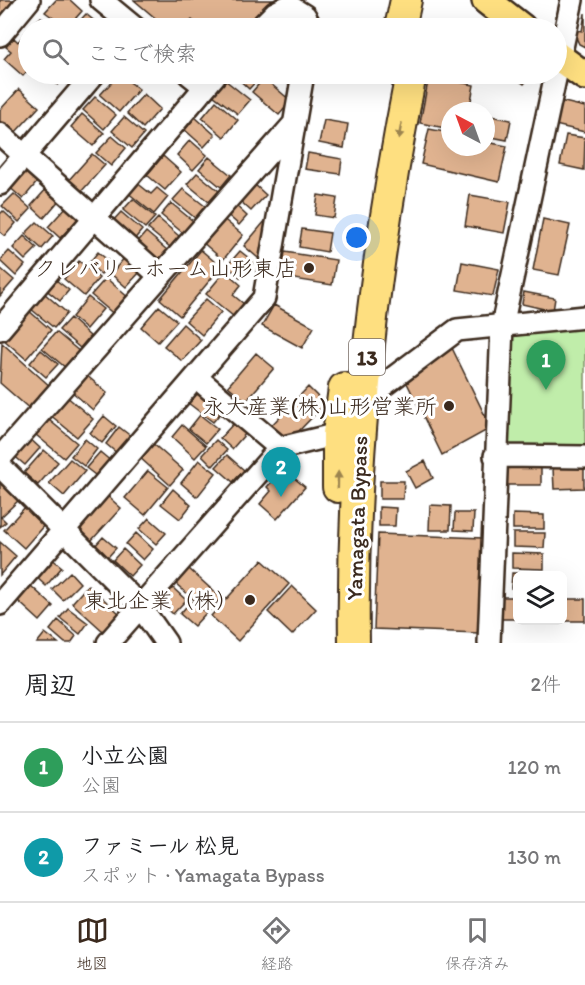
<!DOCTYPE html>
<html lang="ja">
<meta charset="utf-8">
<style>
body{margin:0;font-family:Itim,"Klee One",sans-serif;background:#f6f6f6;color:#202124}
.controls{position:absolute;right:18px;bottom:18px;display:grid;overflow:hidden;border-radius:9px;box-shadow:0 6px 24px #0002}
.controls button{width:54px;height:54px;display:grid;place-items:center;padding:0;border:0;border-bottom:2px solid #e0e0e0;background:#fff;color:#202124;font:30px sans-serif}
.compass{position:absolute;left:441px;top:102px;width:54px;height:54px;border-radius:50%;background:#fff;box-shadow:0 6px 24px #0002;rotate:319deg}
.you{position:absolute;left:357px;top:238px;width:21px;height:21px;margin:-15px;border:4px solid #fff;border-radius:50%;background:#1a73e8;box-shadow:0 0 0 9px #1a73e833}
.badge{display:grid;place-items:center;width:39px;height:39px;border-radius:50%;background:#3b2a1e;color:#fff;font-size:20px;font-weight:700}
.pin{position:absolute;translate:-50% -50px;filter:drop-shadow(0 2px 3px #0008)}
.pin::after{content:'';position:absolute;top:32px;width:21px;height:18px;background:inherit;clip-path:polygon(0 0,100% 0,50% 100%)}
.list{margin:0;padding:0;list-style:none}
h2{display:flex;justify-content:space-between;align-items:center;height:78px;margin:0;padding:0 24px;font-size:26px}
h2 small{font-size:20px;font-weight:400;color:#757577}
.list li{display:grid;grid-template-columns:39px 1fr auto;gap:18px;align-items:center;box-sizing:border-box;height:90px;padding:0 24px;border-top:2px solid #e0e0e0}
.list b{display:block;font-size:22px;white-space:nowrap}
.list p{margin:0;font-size:20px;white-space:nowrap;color:#757577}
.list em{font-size:20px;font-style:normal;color:#757577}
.icon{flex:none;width:33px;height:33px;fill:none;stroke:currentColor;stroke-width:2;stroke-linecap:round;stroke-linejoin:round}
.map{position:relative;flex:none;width:585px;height:643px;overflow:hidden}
.search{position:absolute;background:#fff;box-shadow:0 6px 24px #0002;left:18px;right:18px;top:18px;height:66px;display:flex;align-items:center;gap:15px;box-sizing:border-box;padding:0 21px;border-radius:33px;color:#757577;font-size:22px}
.sheet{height:258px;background:#fff}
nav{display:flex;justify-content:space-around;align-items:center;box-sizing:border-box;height:84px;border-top:2px solid #e0e0e0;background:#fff;font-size:16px;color:#757577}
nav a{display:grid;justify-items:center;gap:3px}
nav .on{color:#3b2a1e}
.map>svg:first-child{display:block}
.green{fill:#c0edaa;stroke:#7e8c64;stroke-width:1.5}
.building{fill:#e0b390;stroke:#3b2a1e;stroke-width:1.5}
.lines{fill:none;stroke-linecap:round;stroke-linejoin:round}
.minor-casing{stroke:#3b2a1e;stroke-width:26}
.major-casing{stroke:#3b2a1e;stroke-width:32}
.highway-casing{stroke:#3b2a1e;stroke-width:34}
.minor{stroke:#fff;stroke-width:21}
.major{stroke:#fedf80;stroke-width:27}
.highway{stroke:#fedf80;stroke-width:30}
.oneway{fill:#9c844f}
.poi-dot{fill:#3b2a1e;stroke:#fff;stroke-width:2}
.labels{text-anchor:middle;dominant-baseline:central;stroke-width:6;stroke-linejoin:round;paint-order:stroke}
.shield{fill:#fff;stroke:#766a62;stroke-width:1.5}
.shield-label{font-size:21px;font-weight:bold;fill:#3b2a1e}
.poi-label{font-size:22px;fill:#3b2a1e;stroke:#fff;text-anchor:end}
.street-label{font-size:22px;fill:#3b2a1e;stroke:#fff}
</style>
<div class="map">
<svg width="585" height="643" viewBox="0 0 585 643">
<rect width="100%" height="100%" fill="#fff"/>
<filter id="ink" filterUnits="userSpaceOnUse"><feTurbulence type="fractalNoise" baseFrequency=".0167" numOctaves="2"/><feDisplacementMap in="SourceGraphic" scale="12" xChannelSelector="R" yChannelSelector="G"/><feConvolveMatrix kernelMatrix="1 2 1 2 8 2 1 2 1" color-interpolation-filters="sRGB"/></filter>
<g filter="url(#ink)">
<!-- green -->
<path class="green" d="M585 326V449L505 446 511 335Z"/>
<!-- building -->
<path class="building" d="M0 0H17L5 20 0 15Z
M56 0H70L82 11 67 28 45 12Z
M134 0H272L248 28H202L192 20 184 28H167Z
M585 13V47L579 44 575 35 576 30 582 31Z
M86 14 103 28H73Z
M41 17 54 28H30Z
M28 30V70L23 76 4 59 11 51 6 47 14 38 18 42Z
M44 74H68L58 85Z
M119 74 139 89 119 112 100 95Z
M233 74H258L261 76 249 89Z
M510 74H532L524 84Z
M429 76 474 85 469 111H450V129L420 123Z
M264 78 291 101 279 115 252 92Z
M225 80 250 100 238 114 213 95Z
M19 89 39 107 13 135 0 123V110Z
M144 94 160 109 143 128 127 113Z
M95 97 116 115 104 129 83 110Z
M216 101 238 120 224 137 202 118Z
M560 101 585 107V132L555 125Z
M82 114 104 133 93 146 71 127Z
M486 115 511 120 507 140 486 136Z
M124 117 144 134 132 148 112 131Z
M195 117 215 135 204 147 185 130Z
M324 120 348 124 344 148 319 143Z
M429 129 450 133V147H486V142L507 146 499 182 421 164Z
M566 135 585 138 584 170 560 165Z
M112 136 126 148 111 166 96 153Z
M190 140 207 155 193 170 177 155Z
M308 153 342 159 340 174 305 169Z
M92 154 105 165 80 193 67 182Z
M163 156 181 172 165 190 147 175Z
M209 157 231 175 221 187 199 169Z
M23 167 38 181 23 199 7 185Z
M197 173 219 191 209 202 187 184Z
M136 182 151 194 157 188 168 197 154 214 127 192Z
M253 183 266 195 251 211 238 199Z
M48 187 61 198 44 218 31 206Z
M183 189 205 206 195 218 173 200Z
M14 194 31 209 19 222 2 206Z
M318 195 337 198 334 218 315 215Z
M470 195 510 202 504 233 465 226Z
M133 199 155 217 145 228 123 210Z
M232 202 247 216 239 225 223 211Z
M171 203 193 221 183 233 161 215Z
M67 206 79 218 60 238 48 227Z
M3 211 16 223 5 236 0 232V214Z
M121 212 142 230 133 241 111 223Z
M221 217 243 235 223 260 201 241Z
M158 218 179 236 170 247 148 229Z
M543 219 570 225 559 275 533 270Z
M265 221 272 227 267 248 258 258 244 246Z
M37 222 53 236 42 249 25 234Z
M302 229 330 233 327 252 299 247Z
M146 232 167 250 157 262 136 244Z
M24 236 37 248 25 260 13 248Z
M201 250 221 267 180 316 160 299Z
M9 251 25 265 16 276 0 261Z
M240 251 254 262 241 278 227 266Z
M98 252 111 263 101 274 88 264Z
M285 252 336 260 332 285 281 277Z
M125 257 141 271 126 287 111 274Z
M79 261 99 278 84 296 64 279Z
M462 262 499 269 493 296 457 290Z
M0 268 14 280 0 296Z
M225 271 241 285 233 295 244 304 233 316 206 294Z
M52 277 69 290 60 301 44 288Z
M106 278 130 299 116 316 91 295Z
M524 292 555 298 553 311 522 304Z
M44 293 67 313 54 328 31 309Z
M88 297 103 309 86 329 72 317Z
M206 299 221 312 202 335 186 321Z
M274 305 314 327 302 348 262 326Z
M159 306 177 321 158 342 141 327Z
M28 310 51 330 26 359 3 339Z
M70 318 90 336 80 348 59 330Z
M183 324 201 340 182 361 164 346Z
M56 332 80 352 66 368 42 348Z
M2 343 52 388 32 411 0 383Z
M452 348 491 428 442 455 407 383Z
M41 350 58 364 46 377 30 363Z
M256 353 274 368 246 401 228 386Z
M84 373 107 393 93 410 70 390Z
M308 387 325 404 295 435H274L268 429Z
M198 391 223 410 213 422 188 403Z
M65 395 93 419 77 437 49 414Z
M200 415 218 429 206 443 189 429Z
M104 416 116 426 102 443 90 433Z
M49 420 77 443 64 458 36 435Z
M234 423 246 433 232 449 220 438Z
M182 425 206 446 195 458 172 437Z
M119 427 132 437 118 454 106 444Z
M27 436 40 448 25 465 12 454Z
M85 439 97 449 84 466 71 456Z
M216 440 227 450 213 466 202 455Z
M150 441 183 470 170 485 138 456Z
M44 450 58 462 38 485 24 473Z
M100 452 112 462 99 478 86 468Z
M227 455 244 470 233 482 216 467Z
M70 459 85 471 64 496 49 483Z
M199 460 216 473 197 497 181 483Z
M425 461 433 478 415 488 406 471Z
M503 464 541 465V485H503Z
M584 467V488L554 489 553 468Z
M148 471 168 487 145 515 125 498Z
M287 472 305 487 277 519 260 504 271 491 267 487 275 478 279 481Z
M0 479 20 499 1 517 6 522 0 527Z
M380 481H404L403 499H380Z
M173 489 191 505 180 519 161 504Z
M104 493 121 508 91 541 81 532 83 518Z
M430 505 451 506 450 530H429Z
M26 506 45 524 24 548 4 530Z
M379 507 396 508 395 526H379Z
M455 513H474L473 531 454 530Z
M513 514 544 515V529H513Z
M149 518 166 533 156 544 139 529Z
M136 533 153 549 143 560 126 544Z
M513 533H545L544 548 513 547Z
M378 534 483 538 479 633 374 629Z
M103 537 116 548 108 557 95 546Z
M0 542 16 556 0 575Z
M123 549 140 565 130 576 113 560Z
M512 553 544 554V569L512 568Z
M51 558 62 567 46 586 35 576Z
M262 560 289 584 238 641 211 616Z
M188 568 221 598 208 612 175 583Z
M70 572 80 583 63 600 52 589Z
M512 573 543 574V576H518V588H511Z
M88 585 120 614 104 632 72 603Z
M31 586 53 606 40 621 17 600Z
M292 586 316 609 292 635 268 612Z
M172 587 186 600 173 614 159 601Z
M500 597H518V619H500Z
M562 599H585V621H545L562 620Z
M191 601 206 613 194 626 180 614Z
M68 608 88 623 80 634 60 618Z
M58 620 76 636 71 643H65L50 630Z
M45 633 58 643H37Z"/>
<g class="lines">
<!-- minor casing -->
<g class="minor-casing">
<path id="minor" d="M101 0 135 28
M260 28 275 13 289 6 305 16 311 28
M0 35 29 0
M557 71 572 0
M189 74 204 86
M0 134 160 276
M0 184 94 74
M0 329 216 74
M197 378 280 448
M361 402 457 330 585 317
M495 456 585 457
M0 458 293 125
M0 466 140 606 166 643
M0 604 264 298 303 74
M108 643 280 448 338 434
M489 643 502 326 556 74"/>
</g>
<!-- major casing -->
<g class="major-casing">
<path id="major" d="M486 0 522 28
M556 55 585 76"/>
</g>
<!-- highway casing -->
<g class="highway-casing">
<path id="highway" d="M400 28 406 0
M338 487V434L344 388
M354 643C351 451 374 261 411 74"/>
</g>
<!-- minor -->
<use href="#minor" class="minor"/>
<!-- major -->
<use href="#major" class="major"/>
<!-- highway -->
<use href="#highway" class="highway"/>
</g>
<!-- one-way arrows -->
<defs><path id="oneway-solid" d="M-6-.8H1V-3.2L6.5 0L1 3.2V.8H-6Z" transform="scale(1.5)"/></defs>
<g class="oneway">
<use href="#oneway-solid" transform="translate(400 131) rotate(101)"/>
<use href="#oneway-solid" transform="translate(338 480) rotate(-89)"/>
</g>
</g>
<!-- markers -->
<g class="poi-dot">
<circle cx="309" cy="268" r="6"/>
<circle cx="449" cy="406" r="6"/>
<circle cx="250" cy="600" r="6"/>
</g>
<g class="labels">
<!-- shield labels -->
<rect class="shield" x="349" y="339" width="36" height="36" rx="4.5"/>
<g class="shield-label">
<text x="367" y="357">13</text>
</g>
<!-- poi labels -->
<g class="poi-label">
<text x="297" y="268">クレバリーホーム山形東店</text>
<text x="437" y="406">永大産業(株)山形営業所</text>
<text x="238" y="600">東北企業（株）</text>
</g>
<!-- street labels -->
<g class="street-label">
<text transform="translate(357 518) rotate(-88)">Yamagata Bypass</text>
</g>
</g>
</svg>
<div class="controls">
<button><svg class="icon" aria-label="layers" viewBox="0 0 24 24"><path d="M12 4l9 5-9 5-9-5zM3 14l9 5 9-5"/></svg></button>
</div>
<svg class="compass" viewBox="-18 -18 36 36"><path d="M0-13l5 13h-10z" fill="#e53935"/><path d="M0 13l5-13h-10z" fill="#757577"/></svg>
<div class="you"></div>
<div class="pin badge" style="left:546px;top:390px;background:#2e9e5b">1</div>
<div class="pin badge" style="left:281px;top:497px;background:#0f9aa8">2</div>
<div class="search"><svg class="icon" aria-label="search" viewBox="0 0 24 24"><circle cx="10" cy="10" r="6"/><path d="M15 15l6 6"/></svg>ここで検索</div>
</div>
<section class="sheet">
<h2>周辺<small>2件</small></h2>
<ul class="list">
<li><span class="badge" style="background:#2e9e5b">1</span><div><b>小立公園</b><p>公園</p></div><em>120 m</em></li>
<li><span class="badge" style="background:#0f9aa8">2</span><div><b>ファミール 松見</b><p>スポット · Yamagata Bypass</p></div><em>130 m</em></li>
</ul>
</section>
<nav>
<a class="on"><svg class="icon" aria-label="map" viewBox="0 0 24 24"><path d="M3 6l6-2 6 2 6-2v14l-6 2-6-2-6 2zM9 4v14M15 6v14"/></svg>地図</a>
<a><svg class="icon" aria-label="directions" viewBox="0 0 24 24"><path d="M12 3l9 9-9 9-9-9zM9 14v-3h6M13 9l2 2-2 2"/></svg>経路</a>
<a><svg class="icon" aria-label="saved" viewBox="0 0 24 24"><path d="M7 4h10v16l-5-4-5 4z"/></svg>保存済み</a>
</nav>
